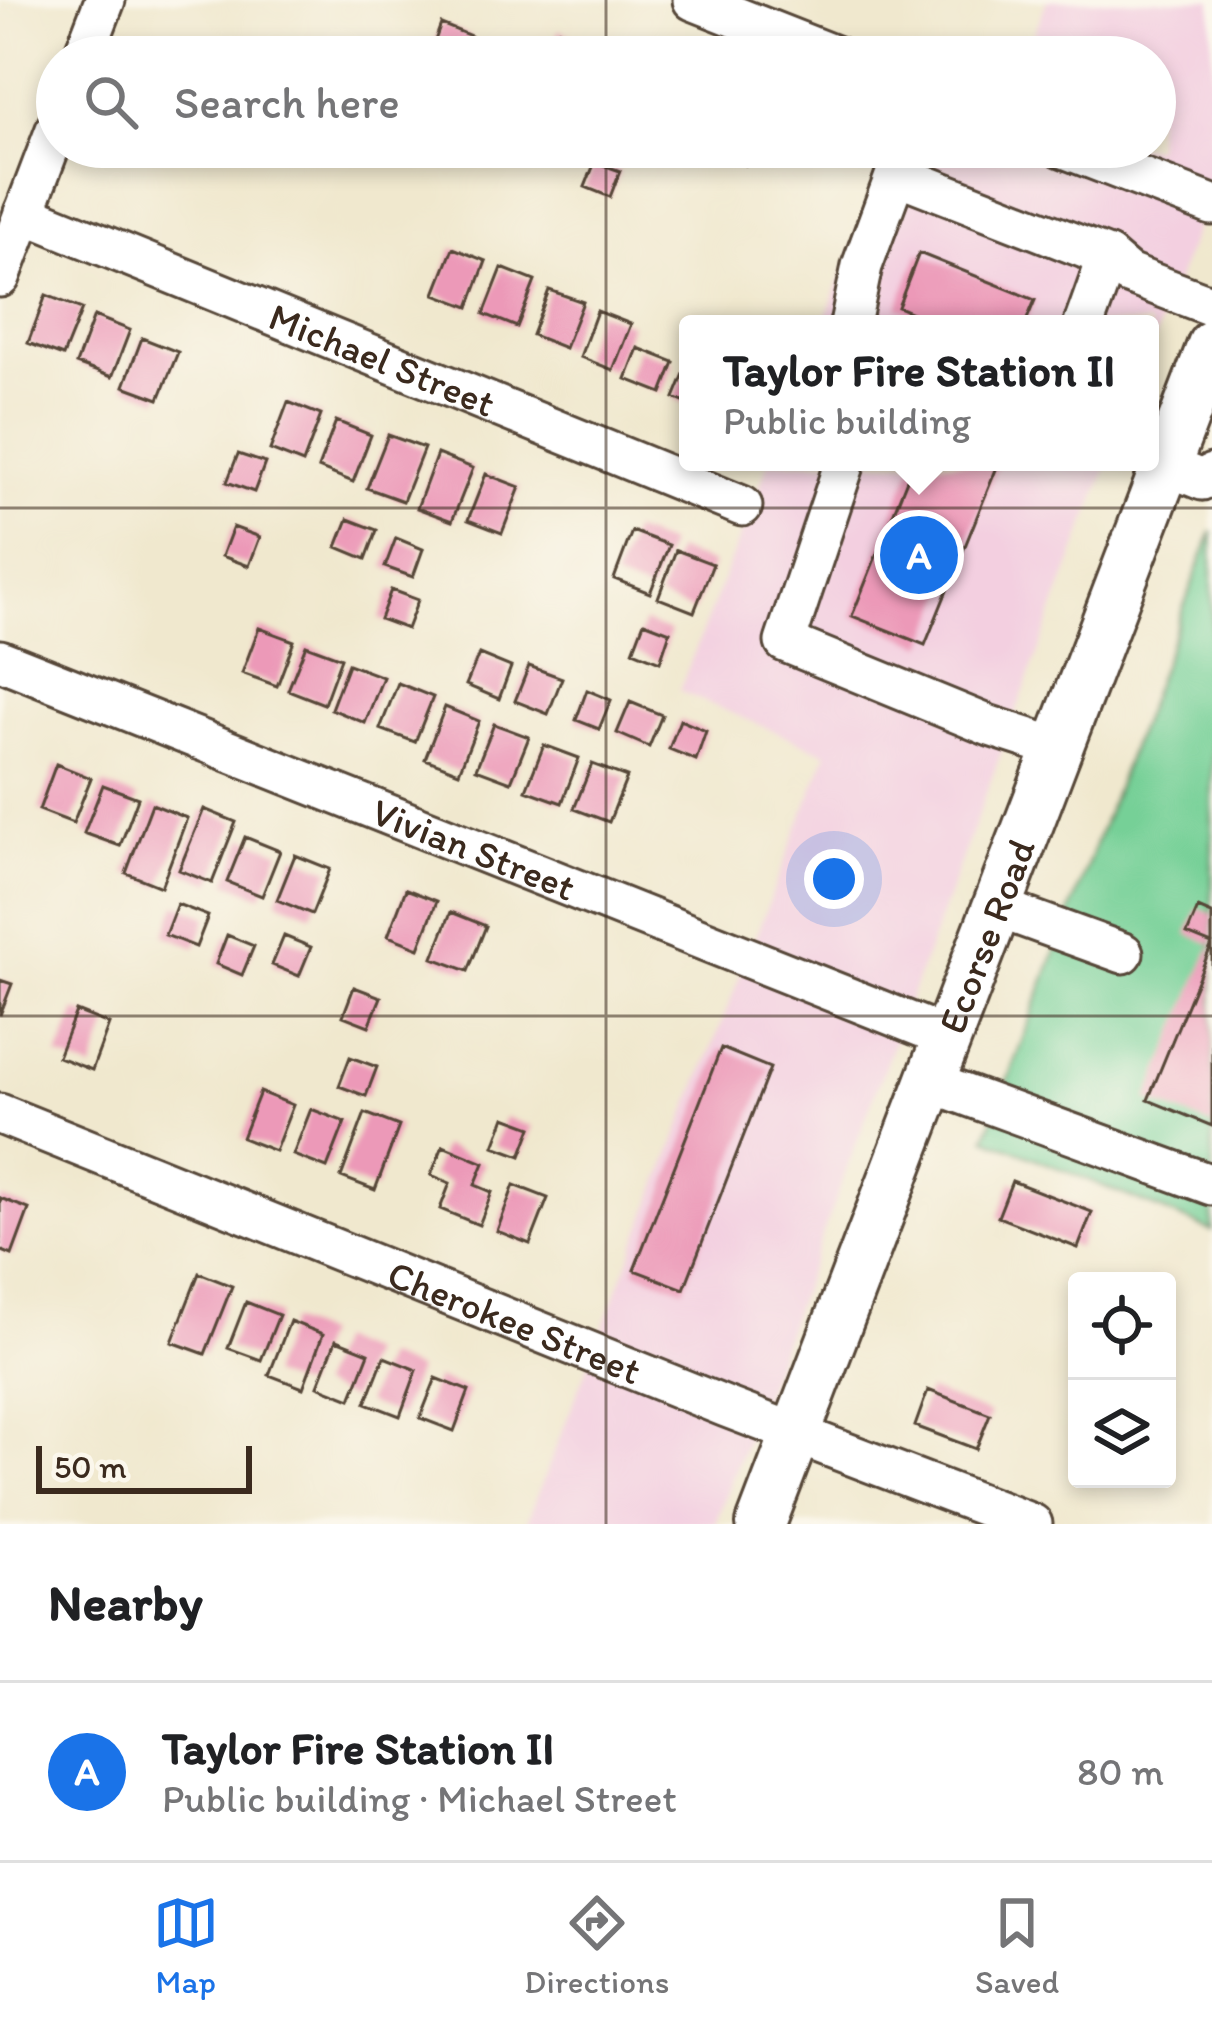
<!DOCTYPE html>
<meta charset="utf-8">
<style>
body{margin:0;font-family:Itim,sans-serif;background:#f2f2f2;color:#202124}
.controls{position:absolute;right:36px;bottom:36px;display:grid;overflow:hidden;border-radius:12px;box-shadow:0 6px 18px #0003}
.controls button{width:108px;height:108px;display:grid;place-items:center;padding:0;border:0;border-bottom:3px solid #e0e0e0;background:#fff;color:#202124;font:60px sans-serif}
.scale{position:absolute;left:36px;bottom:30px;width:216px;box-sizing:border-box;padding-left:12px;border:6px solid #3b2a1e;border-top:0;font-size:33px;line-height:42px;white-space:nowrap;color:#3b2a1e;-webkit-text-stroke:9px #fbf7ec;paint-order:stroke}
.you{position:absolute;left:834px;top:879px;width:42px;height:42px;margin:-30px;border:9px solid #fff;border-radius:50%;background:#1a73e8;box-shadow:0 0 0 18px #1a73e833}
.badge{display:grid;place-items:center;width:78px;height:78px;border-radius:50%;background:#1a73e8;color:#fff;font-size:39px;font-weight:700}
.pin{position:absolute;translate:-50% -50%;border:6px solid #fff;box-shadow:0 3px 12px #0006}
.popup{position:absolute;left:679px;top:315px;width:480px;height:156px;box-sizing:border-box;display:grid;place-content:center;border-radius:12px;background:#fff;filter:drop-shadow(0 3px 9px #0005);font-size:39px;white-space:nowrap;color:#757577}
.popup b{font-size:45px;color:#202124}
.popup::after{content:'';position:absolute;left:50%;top:100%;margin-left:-24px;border:24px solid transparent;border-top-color:#fff}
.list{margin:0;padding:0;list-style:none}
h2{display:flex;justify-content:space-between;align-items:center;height:156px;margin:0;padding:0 48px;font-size:51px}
h2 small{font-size:39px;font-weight:400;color:#757577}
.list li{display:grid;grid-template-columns:78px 1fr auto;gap:36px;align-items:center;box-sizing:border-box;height:180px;padding:0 48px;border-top:3px solid #e0e0e0}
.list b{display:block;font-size:45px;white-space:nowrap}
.list p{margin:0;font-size:39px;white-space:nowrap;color:#757577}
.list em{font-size:39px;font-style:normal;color:#757577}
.icon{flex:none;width:66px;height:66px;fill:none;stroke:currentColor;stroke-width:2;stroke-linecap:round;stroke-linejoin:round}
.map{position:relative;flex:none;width:1212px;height:1524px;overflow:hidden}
.search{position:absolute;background:#fff;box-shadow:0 6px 18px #0003;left:36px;right:36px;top:36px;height:132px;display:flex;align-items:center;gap:30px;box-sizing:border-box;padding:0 42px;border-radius:66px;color:#757577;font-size:45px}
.sheet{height:336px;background:#fff}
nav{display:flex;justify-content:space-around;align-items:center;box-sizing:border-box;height:168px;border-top:3px solid #e0e0e0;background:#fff;font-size:33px;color:#757577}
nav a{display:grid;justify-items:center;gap:6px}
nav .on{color:#1a73e8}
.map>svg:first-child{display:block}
.built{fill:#f3cfe0}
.green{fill:#76d097;stroke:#587d5a;stroke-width:3}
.building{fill:#ec99b8}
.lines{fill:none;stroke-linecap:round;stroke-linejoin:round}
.minor-casing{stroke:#564638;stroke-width:45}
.major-casing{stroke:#564638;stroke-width:54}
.minor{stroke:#fff;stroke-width:39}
.major{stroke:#fff;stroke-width:48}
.grid{fill:none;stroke:#3b2a1e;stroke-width:3;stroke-opacity:0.55}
.labels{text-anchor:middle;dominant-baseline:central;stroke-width:10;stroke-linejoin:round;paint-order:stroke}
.street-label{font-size:39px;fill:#3b2a1e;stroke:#fbf7ec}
</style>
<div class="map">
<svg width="1212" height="1524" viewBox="0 0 1212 1524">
<rect width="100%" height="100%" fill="#fbf7ec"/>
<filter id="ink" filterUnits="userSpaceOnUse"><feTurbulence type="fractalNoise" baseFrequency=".00833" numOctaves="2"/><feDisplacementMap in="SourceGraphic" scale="24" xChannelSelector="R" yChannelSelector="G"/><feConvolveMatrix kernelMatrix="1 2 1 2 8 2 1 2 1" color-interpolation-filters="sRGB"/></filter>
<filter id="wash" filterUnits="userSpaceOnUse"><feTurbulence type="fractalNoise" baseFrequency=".004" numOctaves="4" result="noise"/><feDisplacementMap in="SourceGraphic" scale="48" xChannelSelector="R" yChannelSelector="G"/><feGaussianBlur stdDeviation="2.7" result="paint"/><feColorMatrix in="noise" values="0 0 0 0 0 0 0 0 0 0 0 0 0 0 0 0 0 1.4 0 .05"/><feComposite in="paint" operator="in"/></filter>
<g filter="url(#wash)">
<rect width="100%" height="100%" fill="#f0e8ce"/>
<!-- built -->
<path class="built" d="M1047 0H1212V185L1150 351V324H823L892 147H1155V57H1025Z
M769 462H1109L715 1524H526L827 753 679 691Z"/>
<!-- green -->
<path class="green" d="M1212 531V1231L986 1138Z"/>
<g id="blocks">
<!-- building -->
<path class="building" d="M441 24 471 36 467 46 496 57H429Z
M559 30 595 46 598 40 626 52 624 57H548Z
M500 147H538L533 160Z
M622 147H650L646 157Z
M714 147H752L745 165 712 152Z
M595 162 620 171 610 197 585 187Z
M453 248 486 261 469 307 435 294Z
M919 253 1035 300 1025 324H938L898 307Z
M502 268 535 281 517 327 484 314Z
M549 290 583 302 565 348 532 335Z
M46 295 82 309 63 356 28 343Z
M597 311 631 324 613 370 580 357Z
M94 316 130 330 112 377 76 364Z
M142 338 178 352 159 399 124 386Z
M638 348 674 362 662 393 626 379Z
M688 364V404L674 398Z
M288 402 321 415 303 463 270 450Z
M336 421 371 435 353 482 318 468Z
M388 435 424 448 403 501 367 488Z
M238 454 265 463 254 492 227 482Z
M437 454 473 468 452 521 417 508Z
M914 462H999L925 645 852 616Z
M486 474 520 487 502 533 468 520Z
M348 519 377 530 366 559 337 547Z
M233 527 260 537 249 566 222 556Z
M632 531 669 545 650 593 614 579Z
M396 538 423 549 413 577 385 567Z
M676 550 713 564 694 612 658 598Z
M391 590 418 600 407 629 380 619Z
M644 622 670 632 660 662 633 651Z
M259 628 294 641 277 686 242 673Z
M306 645 341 658 324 704 288 690Z
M479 654 511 667 499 699 466 685Z
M348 664 383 677 365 723 331 709Z
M529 666 562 678 548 714 515 701Z
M398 683 433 697 415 742 380 729Z
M587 690 611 700 599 729 576 720Z
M630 702 662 715 649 747 617 733Z
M445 707 479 721 459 772 425 759Z
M680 720 706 731 696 760 669 749Z
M494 724 529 737 511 782 476 769Z
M544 745 579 758 562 803 526 790Z
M56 764 91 778 73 823 39 810Z
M592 764 627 777 609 822 574 809Z
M103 785 138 798 120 846 84 833Z
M152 804 187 818 161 887 126 873Z
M204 809 236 822 212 883 179 870Z
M245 837 280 851 262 896 227 882Z
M295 855 330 869 312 914 277 900Z
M406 889 437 901 419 948 388 936Z
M177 904 208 916 196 947 165 935Z
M1198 908 1212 914V1126L1148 1100 1212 944 1187 934Z
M451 912 486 926 468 971 433 958Z
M227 935 254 946 242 975 216 964Z
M284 936 311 947 299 976 272 965Z
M0 980 12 984 0 1015Z
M354 987 381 997 369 1026 343 1016Z
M76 1011 109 1024 92 1070 58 1057Z
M721 1048 770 1068 684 1289 634 1270Z
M350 1057 377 1067 366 1096 339 1086Z
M260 1092 293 1105 275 1151 242 1138Z
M311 1109 345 1122 327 1168 293 1155Z
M365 1113 399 1126 375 1190 341 1177Z
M505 1117 532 1127 521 1156 494 1146Z
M443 1146 484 1163 475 1185 492 1192 479 1225 440 1209 450 1183 431 1175Z
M1012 1181 1092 1212 1078 1248 998 1217Z
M514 1185 548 1198 530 1244 497 1231Z
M0 1198 29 1209 12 1255 0 1250Z
M199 1273 232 1286 205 1354 172 1342Z
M246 1302 279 1315 261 1360 228 1348Z
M290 1321 323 1334 303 1388 269 1375Z
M336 1340 369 1353 351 1399 318 1386Z
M384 1357 417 1370 400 1416 366 1403Z
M436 1378 469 1391 454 1431 420 1418Z
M928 1390 990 1414 976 1449 915 1426Z"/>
</g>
</g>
<g filter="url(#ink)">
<use href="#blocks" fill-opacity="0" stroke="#564638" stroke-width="3"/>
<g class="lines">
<!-- minor casing -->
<g class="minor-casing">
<g id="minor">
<path d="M693 0 837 57"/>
<path d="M83 57 105 0"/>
<path d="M1062 147 1212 205"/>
<path d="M896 174 1108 257 1128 274 1212 306"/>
<path id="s1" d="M24 213 742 506"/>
<path d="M0 277 57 127"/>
<path d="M850 324 862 266 906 147"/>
<path d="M1084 324 1108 257"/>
<path d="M1150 459 1202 480 1212 474"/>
<path d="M845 462 785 642 990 726 1058 748"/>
<path id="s2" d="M0 660 947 1037"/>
<path d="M996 907 1123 953"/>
<path d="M930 1082 1212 1185"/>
<path id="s3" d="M0 1114 726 1407 1032 1524"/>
</g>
</g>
<!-- major casing -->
<g class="major-casing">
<g id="major">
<path id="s4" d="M761 1524 1212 345"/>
</g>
</g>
<!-- minor -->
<use href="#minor" class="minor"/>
<!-- major -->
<use href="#major" class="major"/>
</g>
</g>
<!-- grid -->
<path class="grid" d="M606 0V57M606 147V1524M0 508H1212M0 1016H1212"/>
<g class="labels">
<!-- street labels -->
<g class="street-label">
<text stroke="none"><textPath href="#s1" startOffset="387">Michael Street</textPath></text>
<text stroke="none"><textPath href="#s2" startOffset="510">Vivian Street</textPath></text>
<text stroke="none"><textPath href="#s4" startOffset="630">Ecorse Road</textPath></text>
<text stroke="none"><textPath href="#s3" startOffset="555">Cherokee Street</textPath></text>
</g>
</g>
</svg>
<div class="controls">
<button><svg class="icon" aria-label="locate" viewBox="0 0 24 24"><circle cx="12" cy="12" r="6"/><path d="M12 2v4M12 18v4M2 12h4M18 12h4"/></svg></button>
<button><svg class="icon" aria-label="layers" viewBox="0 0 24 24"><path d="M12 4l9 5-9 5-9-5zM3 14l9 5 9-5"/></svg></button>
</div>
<div class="scale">50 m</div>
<div class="you"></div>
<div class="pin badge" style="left:919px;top:555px">A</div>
<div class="popup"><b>Taylor Fire Station II</b>Public building</div>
<div class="search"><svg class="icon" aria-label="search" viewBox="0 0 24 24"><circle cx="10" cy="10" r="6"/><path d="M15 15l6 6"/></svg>Search here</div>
</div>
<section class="sheet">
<h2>Nearby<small></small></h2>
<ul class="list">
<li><span class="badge">A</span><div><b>Taylor Fire Station II</b><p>Public building · Michael Street</p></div><em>80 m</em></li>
</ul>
</section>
<nav>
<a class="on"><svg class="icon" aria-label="map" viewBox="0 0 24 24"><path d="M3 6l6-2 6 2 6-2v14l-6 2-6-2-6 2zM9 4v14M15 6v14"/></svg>Map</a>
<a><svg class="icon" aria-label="directions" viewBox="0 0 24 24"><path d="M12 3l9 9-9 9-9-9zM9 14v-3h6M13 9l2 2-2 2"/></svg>Directions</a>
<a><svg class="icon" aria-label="saved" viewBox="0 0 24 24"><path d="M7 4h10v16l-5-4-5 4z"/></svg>Saved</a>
</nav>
